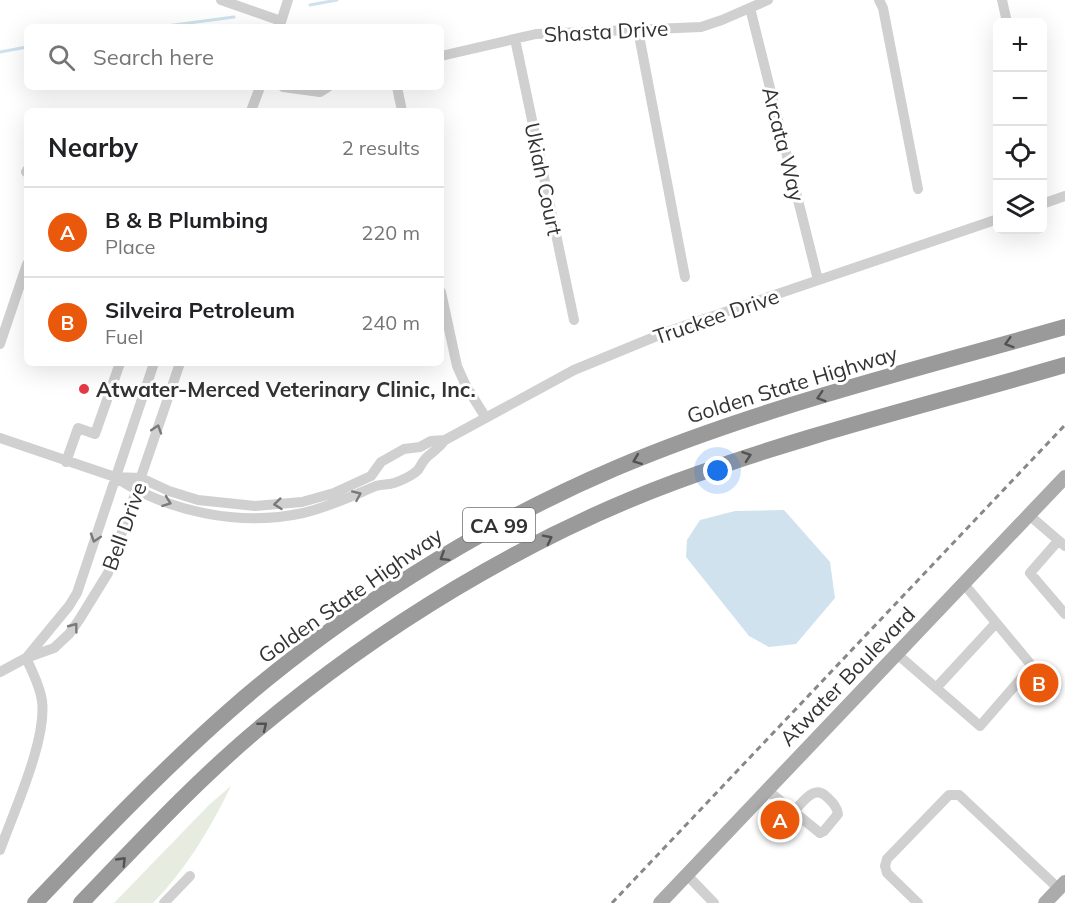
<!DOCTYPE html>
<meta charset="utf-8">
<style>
body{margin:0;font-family:Mulish,sans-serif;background:#f6f6f6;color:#202124}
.controls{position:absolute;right:18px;top:18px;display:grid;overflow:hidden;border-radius:9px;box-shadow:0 6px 24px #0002}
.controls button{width:54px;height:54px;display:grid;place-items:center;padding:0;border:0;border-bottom:2px solid #e0e0e0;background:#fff;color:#202124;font:30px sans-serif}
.you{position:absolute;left:718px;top:471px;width:21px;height:21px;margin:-15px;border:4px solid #fff;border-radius:50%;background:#1a73e8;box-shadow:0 0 0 9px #1a73e833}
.badge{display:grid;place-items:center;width:39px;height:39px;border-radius:50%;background:#ea580c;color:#fff;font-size:20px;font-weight:700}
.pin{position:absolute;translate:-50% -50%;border:3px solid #fff;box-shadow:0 2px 6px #0006}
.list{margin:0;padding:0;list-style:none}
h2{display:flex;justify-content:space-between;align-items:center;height:78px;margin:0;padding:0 24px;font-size:26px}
h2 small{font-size:20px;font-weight:400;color:#757577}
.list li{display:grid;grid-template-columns:39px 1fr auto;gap:18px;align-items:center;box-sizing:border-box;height:90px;padding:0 24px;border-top:2px solid #e0e0e0}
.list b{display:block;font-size:22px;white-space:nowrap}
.list p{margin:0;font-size:20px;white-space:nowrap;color:#757577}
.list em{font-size:20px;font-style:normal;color:#757577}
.icon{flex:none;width:33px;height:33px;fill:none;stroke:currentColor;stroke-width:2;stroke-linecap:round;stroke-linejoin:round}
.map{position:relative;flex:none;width:1065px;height:903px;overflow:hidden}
.search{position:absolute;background:#fff;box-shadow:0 6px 24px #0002;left:24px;top:24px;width:420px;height:66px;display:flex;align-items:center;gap:15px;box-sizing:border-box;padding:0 21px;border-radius:9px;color:#757577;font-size:22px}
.panel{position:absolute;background:#fff;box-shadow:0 6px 24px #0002;left:24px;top:108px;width:420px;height:258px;border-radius:9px}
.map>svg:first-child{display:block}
.green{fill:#e6ecdf}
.water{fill:#cfe2ee}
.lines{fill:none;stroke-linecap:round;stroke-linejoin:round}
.stream{stroke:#cfe2ee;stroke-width:3}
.minor{stroke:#d0d0d0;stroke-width:10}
.major{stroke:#ababab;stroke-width:14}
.highway{stroke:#9a9a9a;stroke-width:16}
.rail{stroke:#888;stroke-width:3;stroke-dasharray:6 4.5;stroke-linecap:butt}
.oneway{stroke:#525252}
.oneway2{stroke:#7a7a7a}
.poi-dot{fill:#e63946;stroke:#fff;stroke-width:2}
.labels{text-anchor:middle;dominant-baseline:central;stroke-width:6;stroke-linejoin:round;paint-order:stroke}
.shield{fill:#fff;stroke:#707070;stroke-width:1.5}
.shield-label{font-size:20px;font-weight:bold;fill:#333}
.street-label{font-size:21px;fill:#333;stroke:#fff}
.poi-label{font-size:21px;font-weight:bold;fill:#333;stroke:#fff;text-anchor:start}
</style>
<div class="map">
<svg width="1065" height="903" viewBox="0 0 1065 903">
<rect width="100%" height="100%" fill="#fff"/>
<!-- green -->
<path class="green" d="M231 786C210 829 186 869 153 903H114L209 805Z"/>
<!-- water -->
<path class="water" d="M784 510 830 562 835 598 796 644 769 647 749 636 686 557 687 540 700 520 735 511Z"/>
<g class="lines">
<!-- stream -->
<path class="stream" d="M310 5 337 0
M159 27 234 17
M0 52 27 47"/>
<!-- minor -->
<path class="minor" d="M221 0 281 21
M879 0 883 8 918 189
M1002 0 1007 22
M750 8 818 280
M280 25 288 0
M638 30 685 277
M515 39 574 320
M441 56 536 34 701 27 722 20 768 0
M283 87 320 92 328 87
M397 87 402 111
M251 111 260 87
M26 172 27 170
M1042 204 1065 196
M441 292 457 366 466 386 486 418
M0 344 27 264
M0 438 115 477 141 478 169 491 198 500 255 506 302 502 334 493 371 476 381 462 404 449 420 447 431 441 445 440
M66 462 78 428 95 434 120 363
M115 477C168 512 240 527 303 513 329 507 352 496 376 486 382 484 388 485 394 483 401 481 413 475 418 470 421 466 422 462 426 458 433 451 438 450 445 440L574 370 669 331 998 219
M1029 515 1065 546
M1058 541 1030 573 1065 614
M897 654 980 726 1032 666 964 584
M27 657 69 606 77 593 154 363
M0 672 26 658 54 648 69 634 79 620 108 573 180 363
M936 688 996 623
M767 790 820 833 824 831 838 814C837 807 833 803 828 798 815 783 804 801 794 811
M0 850C14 811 47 740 42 701 40 686 32 671 26 658
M687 875 714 903
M164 903 190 876
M918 903 887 873 885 866 887 859 949 795H959L1059 889"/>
<!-- major -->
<path class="major" d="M660 903 1065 477
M1045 903 1065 882"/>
<!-- highway -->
<path class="highway" d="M35 903C97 838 160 772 228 712 339 614 480 526 616 468 760 407 915 370 1065 327
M81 903C138 844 194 783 257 730 378 628 526 537 675 482 802 435 935 403 1065 365"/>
<!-- rail -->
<path class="rail" d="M612 903 1065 425"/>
</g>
<!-- one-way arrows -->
<defs><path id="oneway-chevron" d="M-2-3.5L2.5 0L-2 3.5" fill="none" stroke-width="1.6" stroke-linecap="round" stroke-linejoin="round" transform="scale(1.5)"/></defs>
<g class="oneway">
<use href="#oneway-chevron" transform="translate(1009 343) rotate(164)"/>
<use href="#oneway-chevron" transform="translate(821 397) rotate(163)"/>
<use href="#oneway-chevron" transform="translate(747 456) rotate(-19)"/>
<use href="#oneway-chevron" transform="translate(637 460) rotate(159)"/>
<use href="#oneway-chevron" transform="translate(548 539) rotate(-27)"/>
<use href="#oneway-chevron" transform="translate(444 557) rotate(148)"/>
<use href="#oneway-chevron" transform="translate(263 726) rotate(-39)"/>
<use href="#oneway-chevron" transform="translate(122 861) rotate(-46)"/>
</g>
<g class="oneway2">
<use href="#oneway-chevron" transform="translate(157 429) rotate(-72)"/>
<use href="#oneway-chevron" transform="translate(357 495) rotate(-24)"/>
<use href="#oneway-chevron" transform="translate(167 502) rotate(20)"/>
<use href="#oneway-chevron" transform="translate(278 504) rotate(174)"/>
<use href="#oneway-chevron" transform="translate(95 538) rotate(108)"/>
<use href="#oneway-chevron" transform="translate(74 627) rotate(-53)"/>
</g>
<!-- markers -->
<circle class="poi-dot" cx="84" cy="389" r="6"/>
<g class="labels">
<!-- shield labels -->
<rect class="shield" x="463" y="508" width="72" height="34" rx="4.5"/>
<g class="shield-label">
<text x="499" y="525">CA 99</text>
</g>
<!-- street labels -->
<g class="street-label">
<text transform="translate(606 31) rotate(-3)">Shasta Drive</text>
<text transform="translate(784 144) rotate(76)">Arcata Way</text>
<text transform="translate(544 179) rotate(78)">Ukiah Court</text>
<text transform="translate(716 316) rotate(-19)">Truckee Drive</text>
<text transform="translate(792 384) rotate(-17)">Golden State Highway</text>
<text transform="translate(124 526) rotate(-70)">Bell Drive</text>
<text transform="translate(350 595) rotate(-35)">Golden State Highway</text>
<text transform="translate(847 676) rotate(-46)">Atwater Boulevard</text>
</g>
<!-- poi labels -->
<g class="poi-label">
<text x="96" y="389">Atwater-Merced Veterinary Clinic, Inc.</text>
</g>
</g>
</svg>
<div class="controls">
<button>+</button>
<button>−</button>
<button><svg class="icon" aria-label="locate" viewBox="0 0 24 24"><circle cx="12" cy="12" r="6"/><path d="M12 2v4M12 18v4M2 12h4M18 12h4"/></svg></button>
<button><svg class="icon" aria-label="layers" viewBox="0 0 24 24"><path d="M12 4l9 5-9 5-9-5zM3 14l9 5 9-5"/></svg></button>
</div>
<div class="you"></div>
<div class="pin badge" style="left:780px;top:820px">A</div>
<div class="pin badge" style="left:1039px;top:683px">B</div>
<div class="search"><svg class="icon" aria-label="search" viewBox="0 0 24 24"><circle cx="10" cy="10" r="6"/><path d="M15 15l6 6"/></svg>Search here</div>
<section class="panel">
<h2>Nearby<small>2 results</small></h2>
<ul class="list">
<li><span class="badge">A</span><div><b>B &amp; B Plumbing</b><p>Place</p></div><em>220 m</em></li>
<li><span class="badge">B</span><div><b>Silveira Petroleum</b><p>Fuel</p></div><em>240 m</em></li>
</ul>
</section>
</div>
